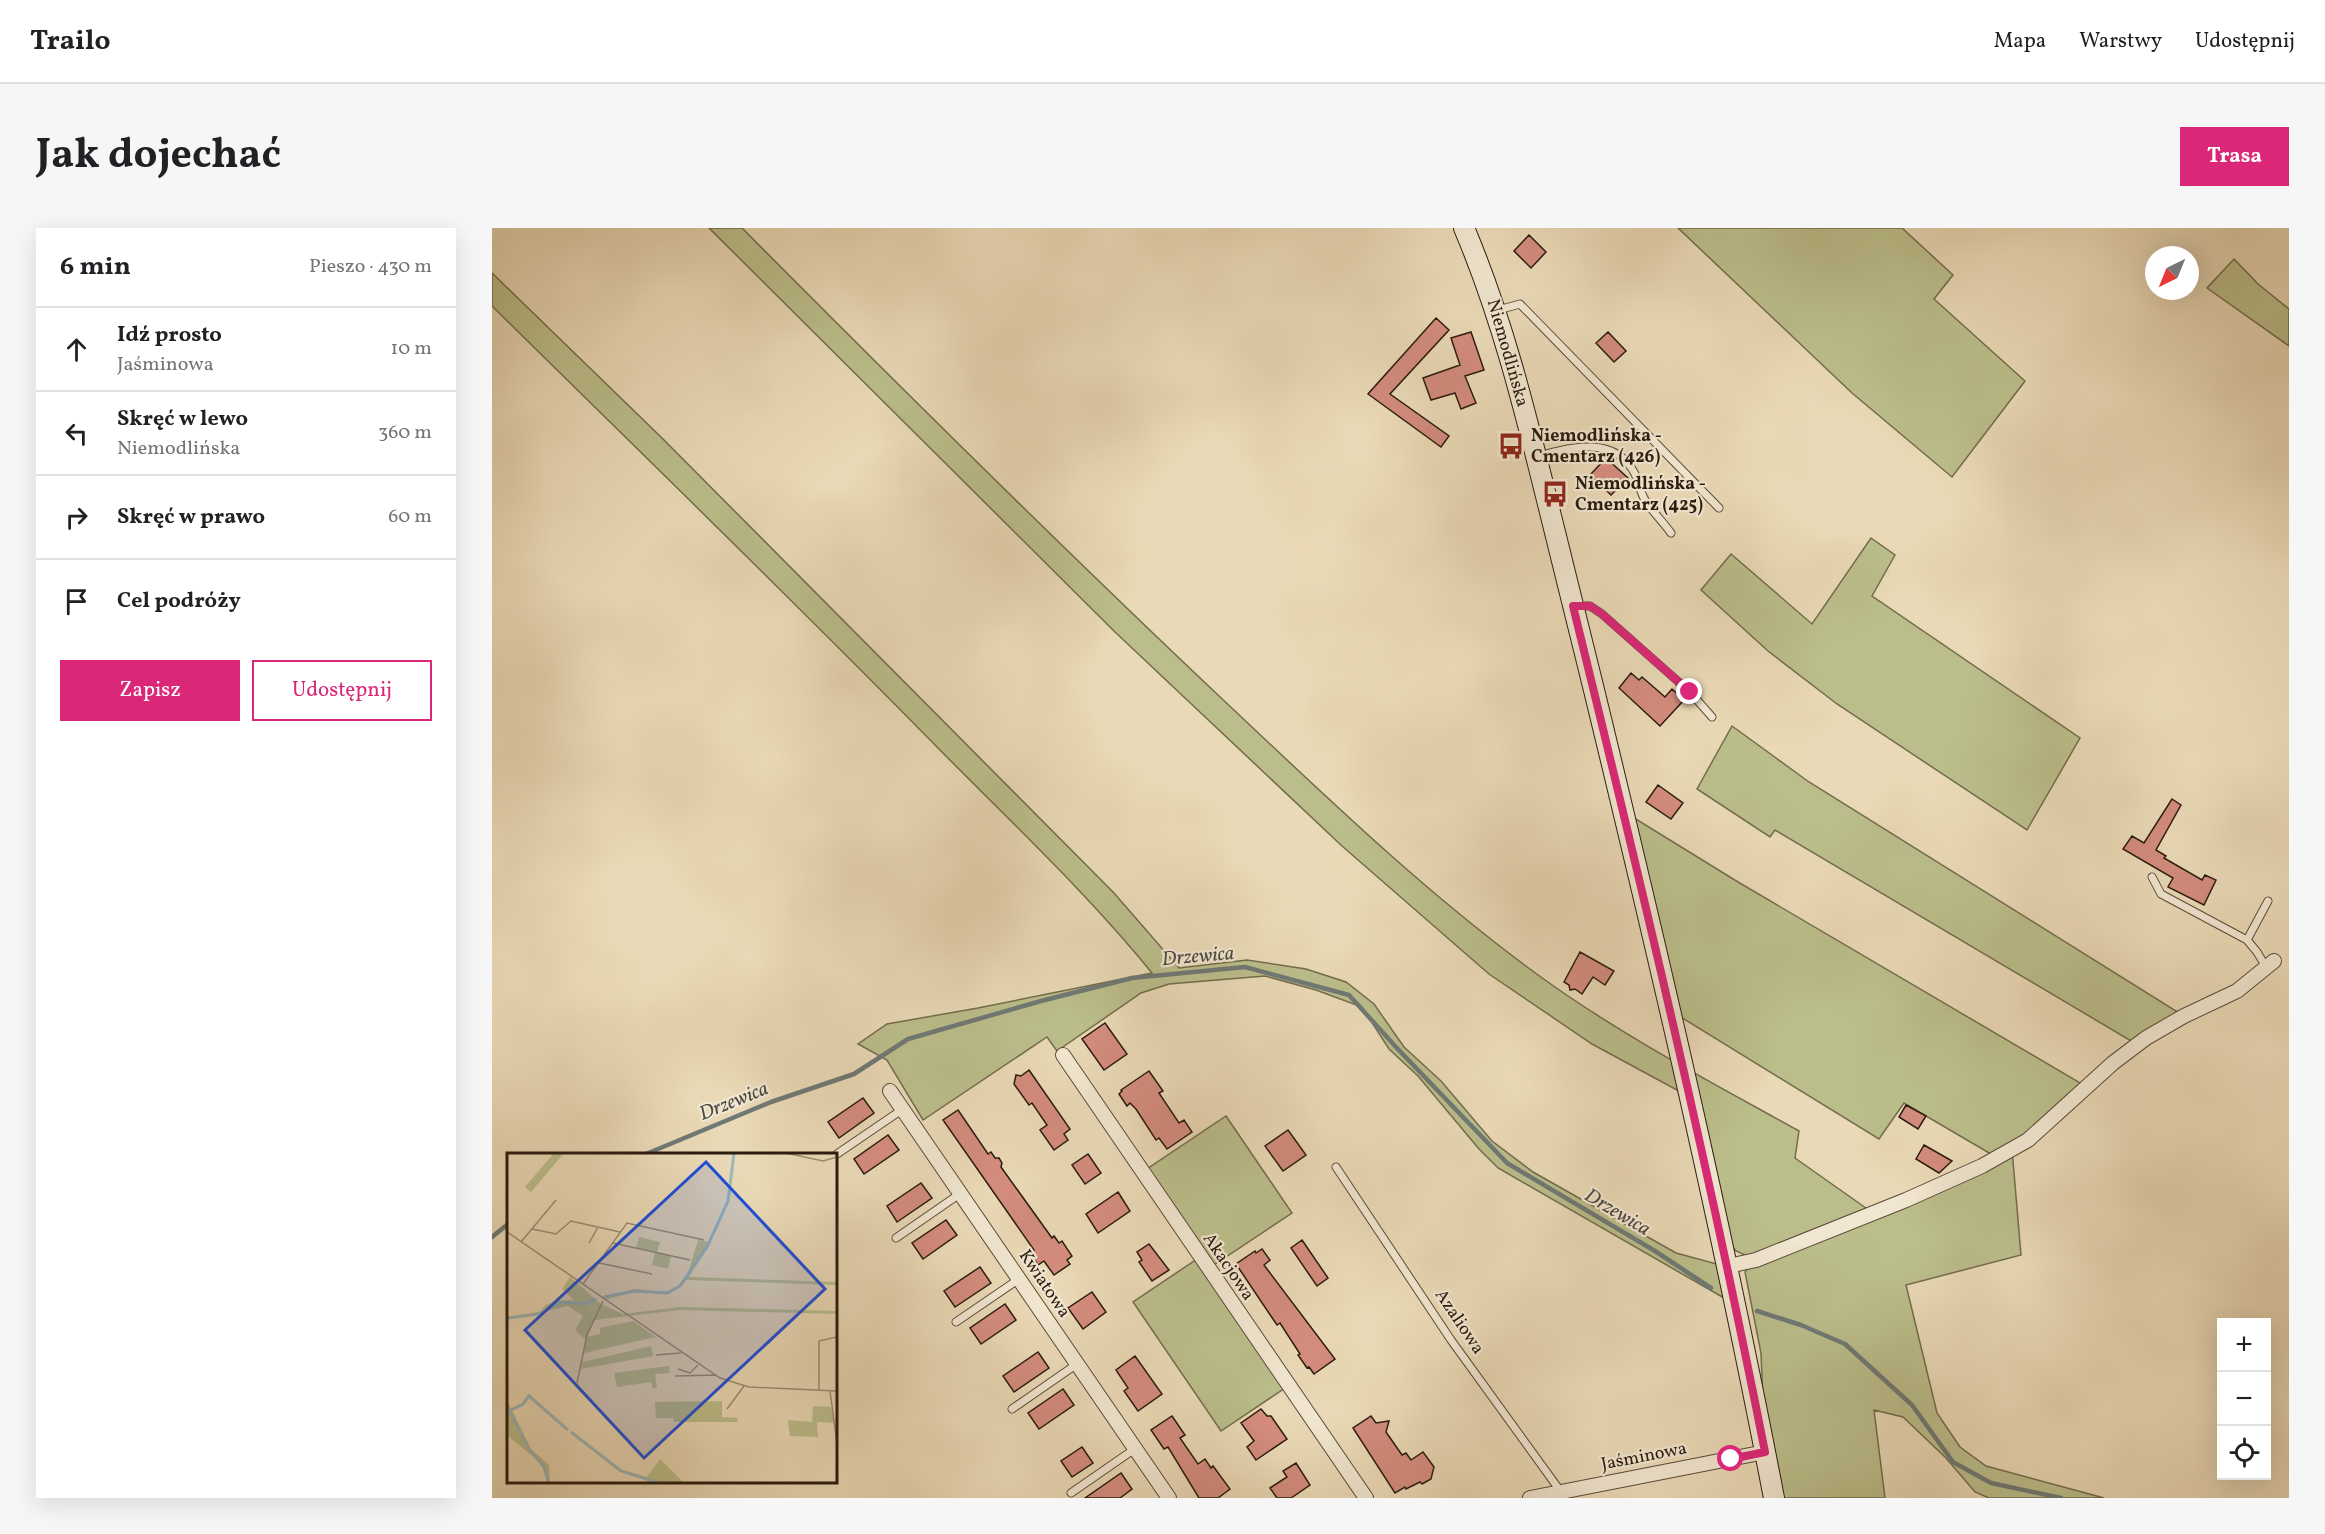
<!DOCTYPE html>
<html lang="pl">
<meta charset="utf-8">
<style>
body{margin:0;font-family:Vollkorn,serif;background:#f6f6f6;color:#202124}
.controls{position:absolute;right:18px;bottom:18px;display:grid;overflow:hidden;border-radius:0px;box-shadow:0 6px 24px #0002}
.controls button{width:54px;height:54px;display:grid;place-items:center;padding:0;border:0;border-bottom:2px solid #e0e0e0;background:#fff;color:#202124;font:30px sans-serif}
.compass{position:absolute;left:1653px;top:18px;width:54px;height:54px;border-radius:50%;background:#fff;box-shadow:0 6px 24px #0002;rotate:223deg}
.stop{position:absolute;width:18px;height:18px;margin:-14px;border:4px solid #db2777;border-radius:50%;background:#fff}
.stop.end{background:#db2777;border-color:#fff;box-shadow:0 2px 6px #0008}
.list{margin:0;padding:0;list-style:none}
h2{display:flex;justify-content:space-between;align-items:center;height:78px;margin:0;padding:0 24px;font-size:26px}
h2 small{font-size:20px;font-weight:400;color:#757577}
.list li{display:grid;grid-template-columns:39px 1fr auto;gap:18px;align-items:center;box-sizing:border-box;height:84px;padding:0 24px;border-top:2px solid #e0e0e0}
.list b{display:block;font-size:22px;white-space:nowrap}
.list p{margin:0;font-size:20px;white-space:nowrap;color:#757577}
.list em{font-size:20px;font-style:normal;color:#757577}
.actions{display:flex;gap:12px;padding:18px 24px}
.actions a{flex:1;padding:14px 0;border:2px solid #db2777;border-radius:0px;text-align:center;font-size:21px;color:#db2777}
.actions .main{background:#db2777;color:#fff}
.icon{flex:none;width:33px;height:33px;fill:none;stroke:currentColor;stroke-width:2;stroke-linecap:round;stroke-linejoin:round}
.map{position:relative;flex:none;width:1797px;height:1270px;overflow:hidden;border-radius:0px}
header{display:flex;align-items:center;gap:36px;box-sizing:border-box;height:84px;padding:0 30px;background:#fff;border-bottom:2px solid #e0e0e0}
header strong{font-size:28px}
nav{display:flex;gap:33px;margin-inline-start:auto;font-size:21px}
.intro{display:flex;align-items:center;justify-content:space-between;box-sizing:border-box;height:144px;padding:0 36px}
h1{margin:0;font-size:42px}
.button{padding:15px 27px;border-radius:0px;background:#db2777;color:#fff;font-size:21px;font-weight:700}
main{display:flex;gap:36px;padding:0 36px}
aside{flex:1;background:#fff;border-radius:0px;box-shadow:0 6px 24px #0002}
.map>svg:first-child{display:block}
.green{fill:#bbbe8b;stroke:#726c4d;stroke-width:1.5}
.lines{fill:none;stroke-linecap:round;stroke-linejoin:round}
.stream{stroke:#6f7975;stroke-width:4.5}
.building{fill:#d48c7e;stroke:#2a1b0f;stroke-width:1.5}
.service-casing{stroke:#5a4a39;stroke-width:9}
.minor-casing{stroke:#5a4a39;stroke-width:16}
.secondary-casing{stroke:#2a1b0f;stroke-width:22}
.service{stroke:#f1e6d0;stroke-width:7}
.minor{stroke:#f1e6d0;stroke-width:14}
.secondary{stroke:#f1e6d0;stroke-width:20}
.route{stroke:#db2777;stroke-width:8}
.labels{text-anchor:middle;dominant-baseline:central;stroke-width:4.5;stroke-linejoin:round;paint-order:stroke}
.street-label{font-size:18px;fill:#2a1b0f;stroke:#f1e6d0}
.poi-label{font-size:18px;font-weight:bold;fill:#2a1b0f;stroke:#f1e6d0;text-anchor:start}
.water-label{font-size:20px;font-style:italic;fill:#4c4a42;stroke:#f1e6d0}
.inset-river{fill:none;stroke:#9db7b9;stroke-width:3}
.inset-road{fill:none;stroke:#9d8d73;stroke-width:1.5}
.view{fill:#1d4ed8;fill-opacity:0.15;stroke:#1d4ed8;stroke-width:3}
.inset-edge{fill:none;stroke:#2a1b0f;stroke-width:3}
</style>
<header>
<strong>Trailo</strong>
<nav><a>Mapa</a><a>Warstwy</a><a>Udostępnij</a></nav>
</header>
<div class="intro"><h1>Jak dojechać</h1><a class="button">Trasa</a></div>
<main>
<aside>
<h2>6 min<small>Pieszo · 430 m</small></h2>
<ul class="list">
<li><svg class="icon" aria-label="ahead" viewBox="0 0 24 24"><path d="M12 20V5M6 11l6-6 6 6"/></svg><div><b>Idź prosto</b><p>Jaśminowa</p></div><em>10 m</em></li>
<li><svg class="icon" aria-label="left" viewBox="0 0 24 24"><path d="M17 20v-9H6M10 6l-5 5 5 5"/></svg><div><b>Skręć w lewo</b><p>Niemodlińska</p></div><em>360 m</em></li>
<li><svg class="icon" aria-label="right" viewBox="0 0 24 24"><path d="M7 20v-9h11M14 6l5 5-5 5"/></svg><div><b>Skręć w prawo</b></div><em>60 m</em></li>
<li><svg class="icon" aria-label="arrive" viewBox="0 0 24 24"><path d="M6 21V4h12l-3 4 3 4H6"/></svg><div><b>Cel podróży</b></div></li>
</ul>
<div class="actions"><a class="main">Zapisz</a><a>Udostępnij</a></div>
</aside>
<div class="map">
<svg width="1797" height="1270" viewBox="0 0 1797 1270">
<rect width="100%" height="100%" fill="#ead9b6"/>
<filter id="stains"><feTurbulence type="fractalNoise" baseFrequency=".00333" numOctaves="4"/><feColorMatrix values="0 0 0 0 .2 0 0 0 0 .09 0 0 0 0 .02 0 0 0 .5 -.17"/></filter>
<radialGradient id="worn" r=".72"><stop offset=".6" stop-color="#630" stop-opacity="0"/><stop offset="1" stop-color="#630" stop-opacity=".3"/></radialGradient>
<!-- green -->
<path class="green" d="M217 0H250C406 157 564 314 726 467 828 563 929 661 1042 744 1125 805 1217 853 1307 903L1303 930 1381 985 1504 929 1412 875 1387 911 1179 783 1131 583 1246 654 1595 859 1520 921 1529 1027 1414 1057 1445 1185 1468 1219 1494 1238 1612 1270H1497L1483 1264 1454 1230 1411 1189 1382 1182 1393 1270H1282L1273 1224 1269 1125 1253 1044 1264 1032 1244 1023 1228 1004 1198 869 1100 816 997 746 850 618 623 404Z
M1186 0H1410L1461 47 1442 71 1533 153 1460 249 1360 165Z
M1742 31 1766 56 1797 81V118L1715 60Z
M0 45 170 210 622 665 687 740 755 732 814 741 854 754 882 776 912 819 949 853 1000 913 1041 944 1184 1025 1225 1036 1232 1070 1006 940 987 921 926 848 897 821 870 779 824 762 773 748 677 756 649 765 565 823 555 809 431 892 395 832 366 816 395 796 486 780 660 745C595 665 518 593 446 520 299 370 149 225 0 78Z
M1379 310 1403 327 1380 368 1588 510 1535 602 1345 476 1276 423 1209 362 1239 326 1320 396Z
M1240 498 1317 554 1692 788 1646 817 1283 602 1278 609 1205 561Z
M734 888 800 985 716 1041 796 1158 729 1203 641 1074 708 1029 649 945Z"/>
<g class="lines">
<!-- stream -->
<path class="stream" d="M154 926 279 874 362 846 416 811 549 773 640 750 753 739 857 767 903 818 1015 935 1163 1023 1219 1060
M0 1009 16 996
M1265 1083 1309 1097 1353 1116 1420 1177 1461 1234 1499 1255 1569 1270"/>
</g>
<!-- building -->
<path class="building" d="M1037 7 1054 24 1039 40 1022 23Z
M944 90 957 102 898 166 957 208 949 219 876 166Z
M979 104 992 142 973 148 984 175 969 181 963 165 939 172 931 150 968 137 959 110Z
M1116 104 1134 123 1122 134 1104 115Z
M1114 230 1136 250 1119 267 1098 247Z
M1139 445 1147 452 1150 449 1173 469 1180 461 1192 472 1168 498 1127 460Z
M1166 557 1191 575 1179 591 1154 574Z
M1680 571 1689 577 1664 622 1674 628 1672 630 1710 652 1713 647 1724 652 1712 677 1676 659 1681 650 1631 621 1640 608 1652 615Z
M1088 724 1122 743 1113 757 1101 749 1090 766 1083 761 1078 762 1077 757 1072 754Z
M613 795 635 826 612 842 590 811Z
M537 842 578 901 572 906 576 912 562 922 548 902 555 897 540 875 537 877 522 856 524 847 529 848Z
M657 843 671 863 667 865 687 895 692 892 700 904 675 921 667 910 664 912 644 881 638 875 635 878 627 866 630 863 629 862Z
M371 870 382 885 347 910 336 894Z
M1414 877 1434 888 1426 901 1407 889Z
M466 882 496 926 499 924 503 930H507L510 935 509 939 560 1010 562 1008 567 1015 570 1013 580 1028 575 1032 578 1036 562 1047 552 1033 546 1037 538 1025 542 1022 451 892Z
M796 902 814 927 791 943 773 918Z
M396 907 407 922 372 946 362 931Z
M1432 917 1460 933 1447 945 1424 931Z
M596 926 609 945 593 956 580 937Z
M429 955 440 970 405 994 395 978Z
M626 964 638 983 606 1005 594 986Z
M454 992 465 1007 431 1031 420 1015Z
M810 1012 836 1050 825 1058 799 1020Z
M657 1016 677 1042 660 1053 647 1034 650 1032 645 1024Z
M770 1021 778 1032 772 1037 843 1131 822 1146 817 1139 815 1140 806 1127 808 1126 788 1095 785 1097 744 1036 763 1023 764 1025Z
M488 1039 499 1055 463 1079 452 1063Z
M600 1064 614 1084 591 1101 576 1080Z
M513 1076 524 1092 489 1116 478 1100Z
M546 1124 557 1140 522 1164 511 1148Z
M643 1128 670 1166 646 1183 632 1163 636 1160 624 1142Z
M571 1161 582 1177 547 1201 536 1185Z
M769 1181 775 1188H779L795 1211 764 1232 755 1219 762 1213 749 1195Z
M680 1188 693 1207 688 1210 706 1236 713 1231 719 1240 721 1238 738 1261 726 1270H707L676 1219 672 1221 659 1202Z
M879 1188 884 1195 897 1193 894 1204 910 1227 914 1225 919 1232 931 1224 942 1239 939 1251 930 1256 928 1254 914 1261 913 1259 903 1265 861 1200Z
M590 1219 601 1235 580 1249 569 1233Z
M804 1235 818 1257 799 1270H785L778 1260 795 1249 791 1243Z
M629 1245 640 1261 628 1270H593Z"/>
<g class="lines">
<!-- service casing -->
<g class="service-casing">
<path id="service" d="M1006 82 1028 76 1227 280
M1047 228C1080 218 1124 208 1143 246 1147 254 1148 264 1153 272 1160 283 1171 294 1179 305
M1083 378H1098L1110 386 1198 464 1220 489
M1660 649 1669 666 1755 712
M1774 739 1765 724 1755 712 1776 673
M345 926 411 881
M844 939 959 1112 1069 1264
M404 1010 469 965
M464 1094 527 1051
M520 1181 585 1136
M579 1265 644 1220"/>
</g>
<!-- minor casing -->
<g class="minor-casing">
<path id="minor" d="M571 827 874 1270
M398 863 677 1270
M1236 1038 1264 1032 1414 972 1490 938 1536 912 1621 835 1654 810 1692 788 1745 763 1782 733
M1038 1270 1273 1224"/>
</g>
<!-- secondary casing -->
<g class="secondary-casing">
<path id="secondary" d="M972 0C1010 89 1033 183 1056 276 1071 338 1087 400 1102 462 1167 730 1230 999 1282 1270"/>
</g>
<!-- service -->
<use href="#service" class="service"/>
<!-- minor -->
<use href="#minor" class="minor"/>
<!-- secondary -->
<use href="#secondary" class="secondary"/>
</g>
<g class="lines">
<!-- route -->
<path class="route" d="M1198 464 1110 386 1098 378H1081C1150 659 1217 940 1273 1224L1239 1231"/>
</g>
<!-- icons -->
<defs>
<g id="bus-bare" transform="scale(2.07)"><path d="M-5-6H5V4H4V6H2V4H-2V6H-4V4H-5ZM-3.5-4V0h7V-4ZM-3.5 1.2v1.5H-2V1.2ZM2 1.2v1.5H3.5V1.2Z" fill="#8f2418" stroke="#f1e6d0" stroke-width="2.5" paint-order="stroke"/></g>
</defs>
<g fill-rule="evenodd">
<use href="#bus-bare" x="1019" y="218"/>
<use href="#bus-bare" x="1063" y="266"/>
</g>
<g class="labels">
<!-- street labels -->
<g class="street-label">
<text transform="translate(1015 125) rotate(74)">Niemodlińska</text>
<text transform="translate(736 1039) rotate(56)">Akacjowa</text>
<text transform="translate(552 1056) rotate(56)">Kwiatowa</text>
<text transform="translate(967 1094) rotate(56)">Azaliowa</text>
<text transform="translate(1152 1229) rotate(-11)">Jaśminowa</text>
</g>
<!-- poi labels -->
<g class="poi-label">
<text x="1039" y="208">Niemodlińska -<tspan x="1039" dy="21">Cmentarz (426)</tspan></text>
<text x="1083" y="256">Niemodlińska -<tspan x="1083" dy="21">Cmentarz (425)</tspan></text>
</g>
<!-- water labels -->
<g class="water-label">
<text transform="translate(706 729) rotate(-5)">Drzewica</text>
<text transform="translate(242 874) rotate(-22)">Drzewica</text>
<text transform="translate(1125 985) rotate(31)">Drzewica</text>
</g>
</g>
<!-- overview -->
<g transform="translate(15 925)">
<rect width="330" height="330" fill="#ead9b6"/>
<path d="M47 0H57L24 39 18 34ZM132 84 153 89 150 99 164 102 161 116 145 112 148 99 129 95ZM191 87 204 89 182 124 330 129V132L179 127 161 141 132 138 97 147 93 144 128 136 157 140 170 134 181 120ZM63 124 94 151 116 161 174 154 330 158V161L173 157 87 167 80 184 93 181V175L126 168 149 184 77 200 78 186 68 177 76 163 61 153 0 167 34 158 38 152 50 148 67 147 55 136ZM144 193 146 203 74 216 76 209ZM162 213 163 220 148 221 150 235H146L144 229 110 234 107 220ZM0 247 24 296 42 312 43 329 36 312 0 282ZM215 248V264L231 265 230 269H167L166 265H149L148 249ZM306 253 324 254 327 270 310 269 311 284 283 283 281 267 305 269ZM153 306 177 330H146L102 313 140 324Z" fill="#bbbe8b"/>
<path class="inset-river" d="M97 144 128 138 160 140 173 133 200 94 221 48 227 0M0 165 31 161 55 149 77 151 89 146M2 257 22 296 37 314 42 330M0 259 16 251 22 243 61 277M64 279 114 318 152 330"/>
<path class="inset-road" d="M279 0 316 8 330 4M25 76 49 81 64 68 113 79M0 79 213 225 242 234 330 238M14 89 49 47M82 90 91 74M106 90 183 107M92 110 145 121M76 131 120 70 197 87M149 202 174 200M171 216 183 220 191 212M168 223 209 222M70 230 80 182 96 148M312 237V188L330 184M323 238 330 290M220 256 237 233"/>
<path class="view" d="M199 9 318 136 137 305 18 177Z"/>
<rect width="330" height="330" class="inset-edge"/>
</g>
<rect width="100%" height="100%" filter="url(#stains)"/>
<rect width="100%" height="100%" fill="url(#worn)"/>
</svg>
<div class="controls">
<button>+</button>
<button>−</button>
<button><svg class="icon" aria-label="locate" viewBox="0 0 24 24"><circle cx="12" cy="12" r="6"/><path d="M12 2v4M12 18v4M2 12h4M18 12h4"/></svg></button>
</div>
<svg class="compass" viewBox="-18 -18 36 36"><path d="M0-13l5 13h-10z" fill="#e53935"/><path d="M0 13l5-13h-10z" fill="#757577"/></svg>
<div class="stop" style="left:1239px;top:1231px"></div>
<div class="stop end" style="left:1198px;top:464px"></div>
</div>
</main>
